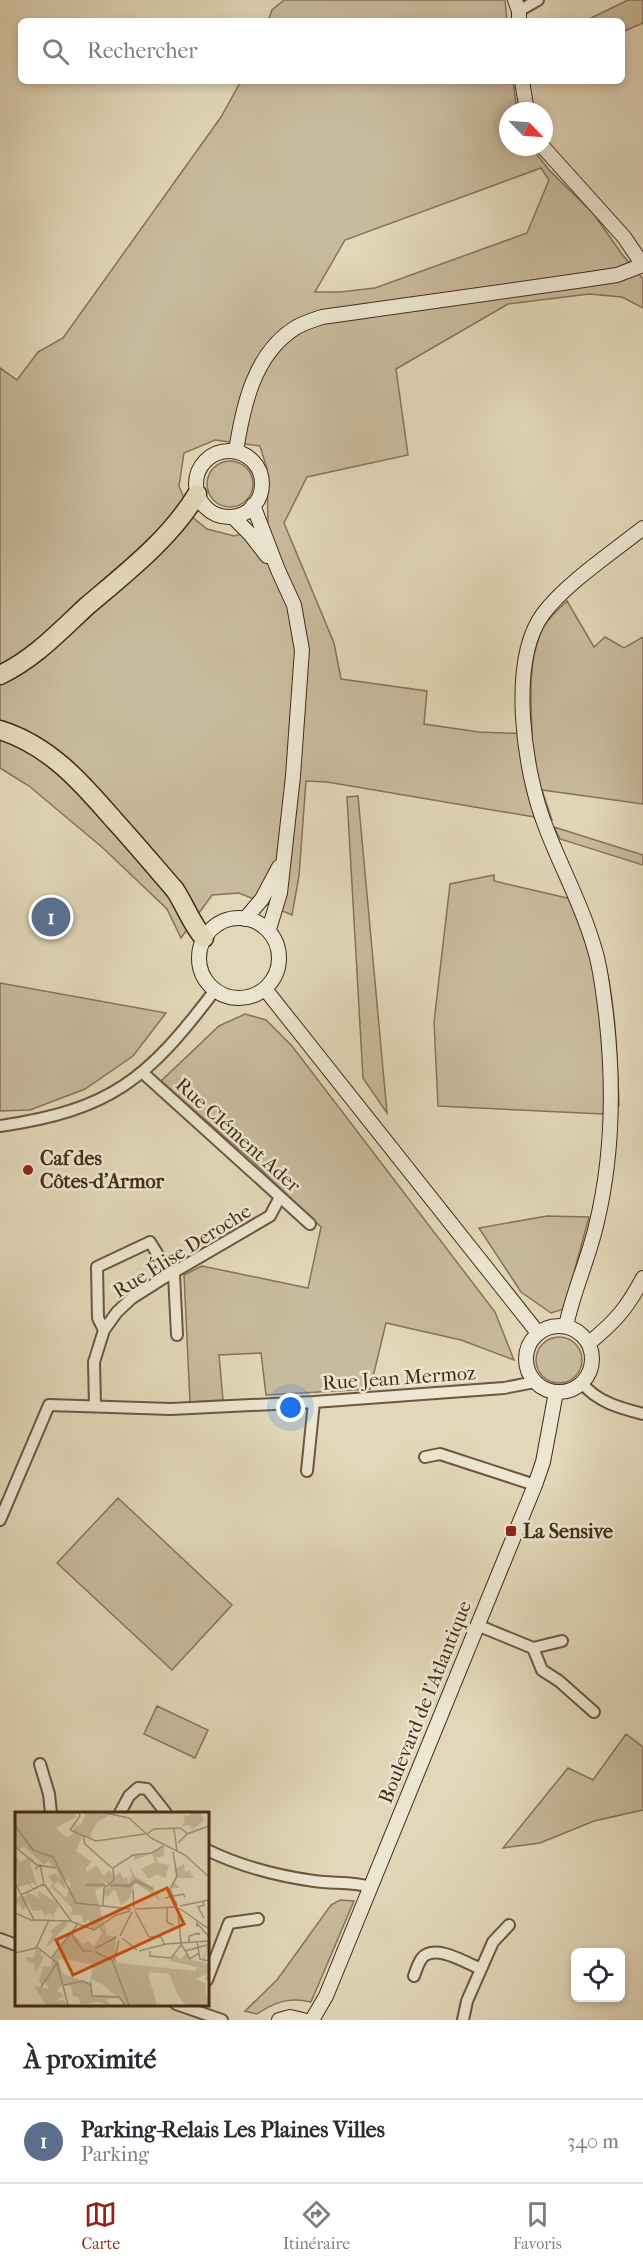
<!DOCTYPE html>
<html lang="fr">
<meta charset="utf-8">
<style>
body{margin:0;font-family:"IM FELL French Canon",serif;background:#f2f2f3;color:#2b2b33}
.controls{position:absolute;right:18px;bottom:18px;display:grid;overflow:hidden;border-radius:9px;box-shadow:0 3px 9px #0003}
.controls button{width:54px;height:54px;display:grid;place-items:center;padding:0;border:0;border-bottom:2px solid #e1e1e2;background:#fff;color:#2b2b33;font:30px sans-serif}
.compass{position:absolute;left:499px;top:102px;width:54px;height:54px;border-radius:50%;background:#fff;box-shadow:0 3px 9px #0003;rotate:115deg}
.you{position:absolute;left:291px;top:1408px;width:21px;height:21px;margin:-15px;border:4px solid #fff;border-radius:50%;background:#1a73e8;box-shadow:0 0 0 9px #1a73e833}
.badge{display:grid;place-items:center;width:39px;height:39px;border-radius:50%;background:#8f2418;color:#fff;font-size:20px;font-weight:700}
.pin{position:absolute;translate:-50% -50%;border:3px solid #fff;box-shadow:0 2px 6px #0006}
.list{margin:0;padding:0;list-style:none}
h2{display:flex;justify-content:space-between;align-items:center;height:78px;margin:0;padding:0 24px;font-size:26px}
h2 small{font-size:20px;font-weight:400;color:#7c7c81}
.list li{display:grid;grid-template-columns:39px 1fr auto;gap:18px;align-items:center;box-sizing:border-box;height:84px;padding:0 24px;border-top:2px solid #e1e1e2}
.list b{display:block;font-size:22px;white-space:nowrap}
.list p{margin:0;font-size:20px;white-space:nowrap;color:#7c7c81}
.list em{font-size:20px;font-style:normal;color:#7c7c81}
.icon{flex:none;width:33px;height:33px;fill:none;stroke:currentColor;stroke-width:2;stroke-linecap:round;stroke-linejoin:round}
.map{position:relative;flex:none;width:643px;height:2020px;overflow:hidden}
.search{position:absolute;background:#fff;box-shadow:0 3px 9px #0003;left:18px;right:18px;top:18px;height:66px;display:flex;align-items:center;gap:15px;box-sizing:border-box;padding:0 21px;border-radius:9px;color:#7c7c81;font-size:22px}
.sheet{height:162px;background:#fff}
nav{display:flex;justify-content:space-around;align-items:center;box-sizing:border-box;height:84px;border-top:2px solid #e1e1e2;background:#fff;font-size:16px;color:#7c7c81}
nav a{display:grid;justify-items:center;gap:3px}
nav .on{color:#8f2418}
.map>svg:first-child{display:block}
.green{fill:#c8bb9d;stroke:#88735a;stroke-width:1.5;fill-rule:evenodd}
.lines{fill:none;stroke-linecap:round;stroke-linejoin:round}
.street-casing{stroke:#6e563f;stroke-width:14}
.secondary-casing{stroke:#472b16;stroke-width:16}
.highway-casing{stroke:#472b16;stroke-width:21}
.street{stroke:#ece6d2;stroke-width:10}
.secondary{stroke:#ece6d2;stroke-width:14}
.highway{stroke:#e2d8b9;stroke-width:18}
.poi-dot{fill:#8f2418;stroke:#ece6d2;stroke-width:2}
.labels{text-anchor:middle;dominant-baseline:central;stroke-width:5;stroke-linejoin:round;paint-order:stroke}
.street-label{font-size:20px;fill:#472b16;stroke:#ece6d2}
.poi-label{font-size:20px;font-weight:bold;fill:#472b16;stroke:#ece6d2;text-anchor:start}
.inset-river{fill:none;stroke:#ad9d82;stroke-width:3}
.inset-road{fill:none;stroke:#a49378;stroke-width:1.5}
.view{fill:#d0520e;fill-opacity:0.15;stroke:#d0520e;stroke-width:3}
.inset-edge{fill:none;stroke:#472b16;stroke-width:3}
</style>
<div class="map">
<svg width="643" height="2020" viewBox="0 0 643 2020">
<rect width="100%" height="100%" fill="#e2d8b9"/>
<filter id="stains"><feTurbulence type="fractalNoise" baseFrequency=".00333" numOctaves="4"/><feColorMatrix values="0 0 0 0 .2 0 0 0 0 .09 0 0 0 0 .02 0 0 0 .5 -.17"/></filter>
<radialGradient id="worn" r=".72"><stop offset=".6" stop-color="#630" stop-opacity="0"/><stop offset="1" stop-color="#630" stop-opacity=".3"/></radialGradient>
<!-- green -->
<path class="green" d="M284 0H505L507 21H268L272 10Z
M628 0H643V23L622 32V21H585Z
M241 81H513L517 111H508V147H531L549 170 593 213 621 253 643 279V308L622 297 589 294 508 304 396 369 408 455 307 477 284 523 334 643 341 679 427 691 424 724 479 732 532 734C531 700 528 666 540 634 545 621 557 611 567 601L594 647 605 637 624 648 643 637V804L542 790 552 820 327 782 306 781 299 876 292 915 239 893 212 895 181 938 167 909 103 848 29 786 0 768V368L17 380 38 352 63 338 221 117ZM541 168 549 180 527 233 375 288 340 292H315L345 240ZM215 440 260 446 267 469 268 527 234 536 207 529 191 516 179 486 184 453Z
M207 484a23 23 0 1 1 46 0a23 23 0 1 1-46 0Z
M358 796 387 1113 363 1078 347 797Z
M554 827 643 855V865L560 839Z
M494 875V881L584 902C590 918 597 933 602 950 616 1000 617 1055 619 1106L605 1104 603 1114 438 1106 434 1022 450 884Z
M0 983 166 1013 133 1056 85 1089 30 1110 0 1111Z
M245 1014 266 1020 292 1046 495 1312 514 1360 461 1340 386 1323 370 1389 266 1395 261 1353 219 1355 223 1400 190 1402 184 1275 202 1266 308 1288 321 1227 250 1159 161 1081 219 1026Z
M547 1216 589 1217 564 1309 551 1313 521 1292 479 1228Z
M536 1360a23 23 0 1 1 46 0a23 23 0 1 1-46 0Z
M118 1498 232 1605 172 1670 57 1563Z
M157 1706 208 1730 195 1758 144 1734Z
M626 1734 643 1747V1810L594 1821 540 1843 503 1848 568 1768 593 1780Z
M340 1900 354 1901 311 2002C289 1997 275 2002 257 2014L245 2011 277 1980 331 1905Z"/>
<g class="lines">
<!-- street casing -->
<g class="street-casing">
<path id="street" d="M519 11 538 0
M143 1073 310 1224
M0 1126C111 1110 148 1079 215 990
M104 1330 98 1318 97 1267 150 1242 166 1268 174 1274 177 1335
M582 1383C597 1402 620 1408 643 1414
M95 1406 94 1362 104 1330 117 1312 132 1298 162 1279 270 1216 280 1197
M425 1457 440 1454 535 1485
M307 1471 314 1402
M0 1520 49 1405 171 1409 314 1402 504 1388 535 1382
M477 1625 533 1648 542 1670 559 1681 594 1712
M533 1648 562 1641
M40 1764 49 1794 51 1813
M120 1813 129 1796 138 1788 147 1789 166 1813
M207 1850C240 1866 278 1876 314 1881 332 1884 352 1881 370 1887
M0 1939 16 1945
M414 1976C416 1970 419 1962 422 1958 435 1943 466 1963 481 1969
M207 1980 229 1923 258 1919
M176 2004 222 2020
M463 2020 467 2001 493 1942 509 1925"/>
</g>
<!-- secondary casing -->
<g class="secondary-casing">
<path id="secondary" d="M515 0 519 11V21
M522 81 527 111
M543 147 624 237 643 265
M236 451C243 406 254 354 295 328 303 323 313 320 322 317L577 281 617 275 643 265
M196 484a33 33 0 1 1 66 0a33 33 0 1 1-66 0Z
M253 505 278 570 294 605 302 650 293 776 280 893 269 929
M233 517 250 534 267 556
M199 958a40 40 0 1 1 80 0a40 40 0 1 1-80 0Z
M245 919 262 899 279 867
M265 989 538 1333
M526 1359a33 33 0 1 1 66 0a33 33 0 1 1-66 0Z
M566 1326C573 1292 588 1260 596 1226 613 1157 614 1084 606 1014 603 992 601 968 594 947 582 904 560 866 545 825 524 771 508 662 543 614 565 584 613 552 643 528
M589 1343C616 1321 627 1308 643 1278
M279 2020 290 2017 303 2020
M312 2020 326 1996 535 1485 543 1462 556 1392"/>
</g>
<!-- highway casing -->
<g class="highway-casing">
<path id="highway" d="M0 675C34 659 60 631 87 606 126 573 171 538 197 494
M0 730C49 745 82 783 114 820 135 843 155 867 175 890 185 905 192 925 204 938"/>
</g>
<!-- street -->
<use href="#street" class="street"/>
<!-- secondary -->
<use href="#secondary" class="secondary"/>
<!-- highway -->
<use href="#highway" class="highway"/>
</g>
<!-- markers -->
<g class="poi-dot">
<circle cx="28" cy="1170" r="6"/>
<rect x="505" y="1525" width="12" height="12" rx="3"/>
</g>
<g class="labels">
<!-- street labels -->
<g class="street-label">
<text transform="translate(238 1135) rotate(42)">Rue Clément Ader</text>
<text transform="translate(182 1251) rotate(-32)">Rue Élise Deroche</text>
<text transform="translate(399 1378) rotate(-4)">Rue Jean Mermoz</text>
<text transform="translate(425 1702) rotate(-68)">Boulevard de l'Atlantique</text>
</g>
<!-- poi labels -->
<g class="poi-label">
<text x="40" y="1158">Caf des<tspan x="40" dy="23">Côtes-d'Armor</tspan></text>
<text x="523" y="1531">La Sensive</text>
</g>
</g>
<!-- overview -->
<g transform="translate(15 1812)">
<rect width="194" height="194" fill="#e2d8b9"/>
<path d="M0 0H61V5L41 16 51 25 57 23 59 14 66 13 71 0H100L82 10 74 26 67 24 61 39 77 50 71 56 72 60 81 53 89 64 94 58 99 65 105 60 109 67 112 64 113 72 117 63 112 50 120 64 137 75 146 89 120 70 114 87 106 93 100 77 92 85 88 81 93 72 85 67 91 73 80 78 92 123 109 114 92 124H101L100 145 103 151 181 159 182 155 155 149 159 142 166 147 171 141 176 148 187 150 193 130 189 151 193 152V169L190 167 192 162 181 167 190 171 193 193H171L163 183 167 193 154 162 136 160 133 162 142 193H109L105 186 90 187 96 193 81 190 66 193 63 185 58 184 56 174 49 171 42 178 49 184 40 189 49 188 51 192 31 193 19 174 34 177 30 169 27 173 24 169 28 155 36 154 38 145 63 113 58 122 68 132 72 129 79 134 87 121 84 116 76 117 74 107 69 111 67 103H55L58 97 37 76 39 74 51 86 56 71 49 67 51 78 43 69 33 79 38 71 33 64 40 61 45 67 41 57 33 49 29 53 9 34 4 38 0 35ZM49 147 78 153 75 171 48 162 43 148ZM77 167 88 173 101 184 77 183ZM176 0H185L189 8 177 18 174 13 166 15 170 10 168 3 175 4ZM149 33V44L141 46 143 51 154 53 150 66 142 62 134 67 126 57 140 50 137 41 120 48 117 42 135 41ZM0 42 5 50 15 45 19 48 15 51 23 77 18 70 15 72 20 79 13 72 3 75ZM169 52 170 61 174 58 179 66H162L160 70 165 76H156L161 63 159 57ZM23 79 44 92 38 104 34 101 30 104 27 98 17 99 12 88 13 94 8 98 3 91 0 94V88L5 83 10 85 12 80 24 86ZM48 109 54 111 40 125 48 132 41 128 31 135 38 122 35 119ZM21 136 26 139V144L30 143 21 160 19 151 15 152 10 145 19 146Z" fill="#c8bb9d" fill-rule="evenodd"/>
<path class="inset-river" d="M71 73H90M95 73 114 74 121 69 138 77"/>
<path class="inset-road" d="M64 0 65 4 55 18 81 29 130 22M86 0 114 6 136 26 170 43 194 65M0 14 18 38 38 45 61 91 116 97M159 16 162 40M132 22 139 17 165 16 173 22M68 24 70 32 97 56M163 31 172 22 194 14M0 35 22 53 41 56M158 40 162 64 155 77 162 93M0 71 19 108M29 72 57 110M118 78 119 96M6 83 29 72 25 53 20 57M150 86 168 82 170 85M188 89 189 93 183 95 189 106M88 94 89 76 99 68 98 56 118 43 137 41 148 34M165 94 194 88M152 96V110L158 113M164 96 194 117M120 97 161 95M163 97 166 132 175 147 184 141M120 99 134 125H146L149 132M0 101 16 108 55 109 79 118 101 103 115 99M182 115V111L194 125M56 121 68 139H77M105 124 117 100M107 126 122 138M182 129 185 147 194 149M174 131V124L183 121 185 122H180M22 135 42 151 53 193M79 137 102 125M124 139 151 132 194 129M135 139V144L156 146 166 133M170 139 192 133M80 140 97 148 114 193M0 141 21 136 34 108M37 145 63 112M99 149 104 128M49 173 68 169 76 173 77 184 104 185 110 193M26 175 42 151"/>
<path class="view" d="M152 76 169 112 58 163 41 128Z"/>
<rect width="194" height="194" class="inset-edge"/>
</g>
<rect width="100%" height="100%" filter="url(#stains)"/>
<rect width="100%" height="100%" fill="url(#worn)"/>
</svg>
<div class="controls">
<button><svg class="icon" aria-label="locate" viewBox="0 0 24 24"><circle cx="12" cy="12" r="6"/><path d="M12 2v4M12 18v4M2 12h4M18 12h4"/></svg></button>
</div>
<svg class="compass" viewBox="-18 -18 36 36"><path d="M0-13l5 13h-10z" fill="#e53935"/><path d="M0 13l5-13h-10z" fill="#7c7c81"/></svg>
<div class="you"></div>
<div class="pin badge" style="left:51px;top:917px;background:#5c6f8a">1</div>
<div class="search"><svg class="icon" aria-label="search" viewBox="0 0 24 24"><circle cx="10" cy="10" r="6"/><path d="M15 15l6 6"/></svg>Rechercher</div>
</div>
<section class="sheet">
<h2>À proximité<small></small></h2>
<ul class="list">
<li><span class="badge" style="background:#5c6f8a">1</span><div><b>Parking-Relais Les Plaines Villes</b><p>Parking</p></div><em>340 m</em></li>
</ul>
</section>
<nav>
<a class="on"><svg class="icon" aria-label="map" viewBox="0 0 24 24"><path d="M3 6l6-2 6 2 6-2v14l-6 2-6-2-6 2zM9 4v14M15 6v14"/></svg>Carte</a>
<a><svg class="icon" aria-label="directions" viewBox="0 0 24 24"><path d="M12 3l9 9-9 9-9-9zM9 14v-3h6M13 9l2 2-2 2"/></svg>Itinéraire</a>
<a><svg class="icon" aria-label="saved" viewBox="0 0 24 24"><path d="M7 4h10v16l-5-4-5 4z"/></svg>Favoris</a>
</nav>
